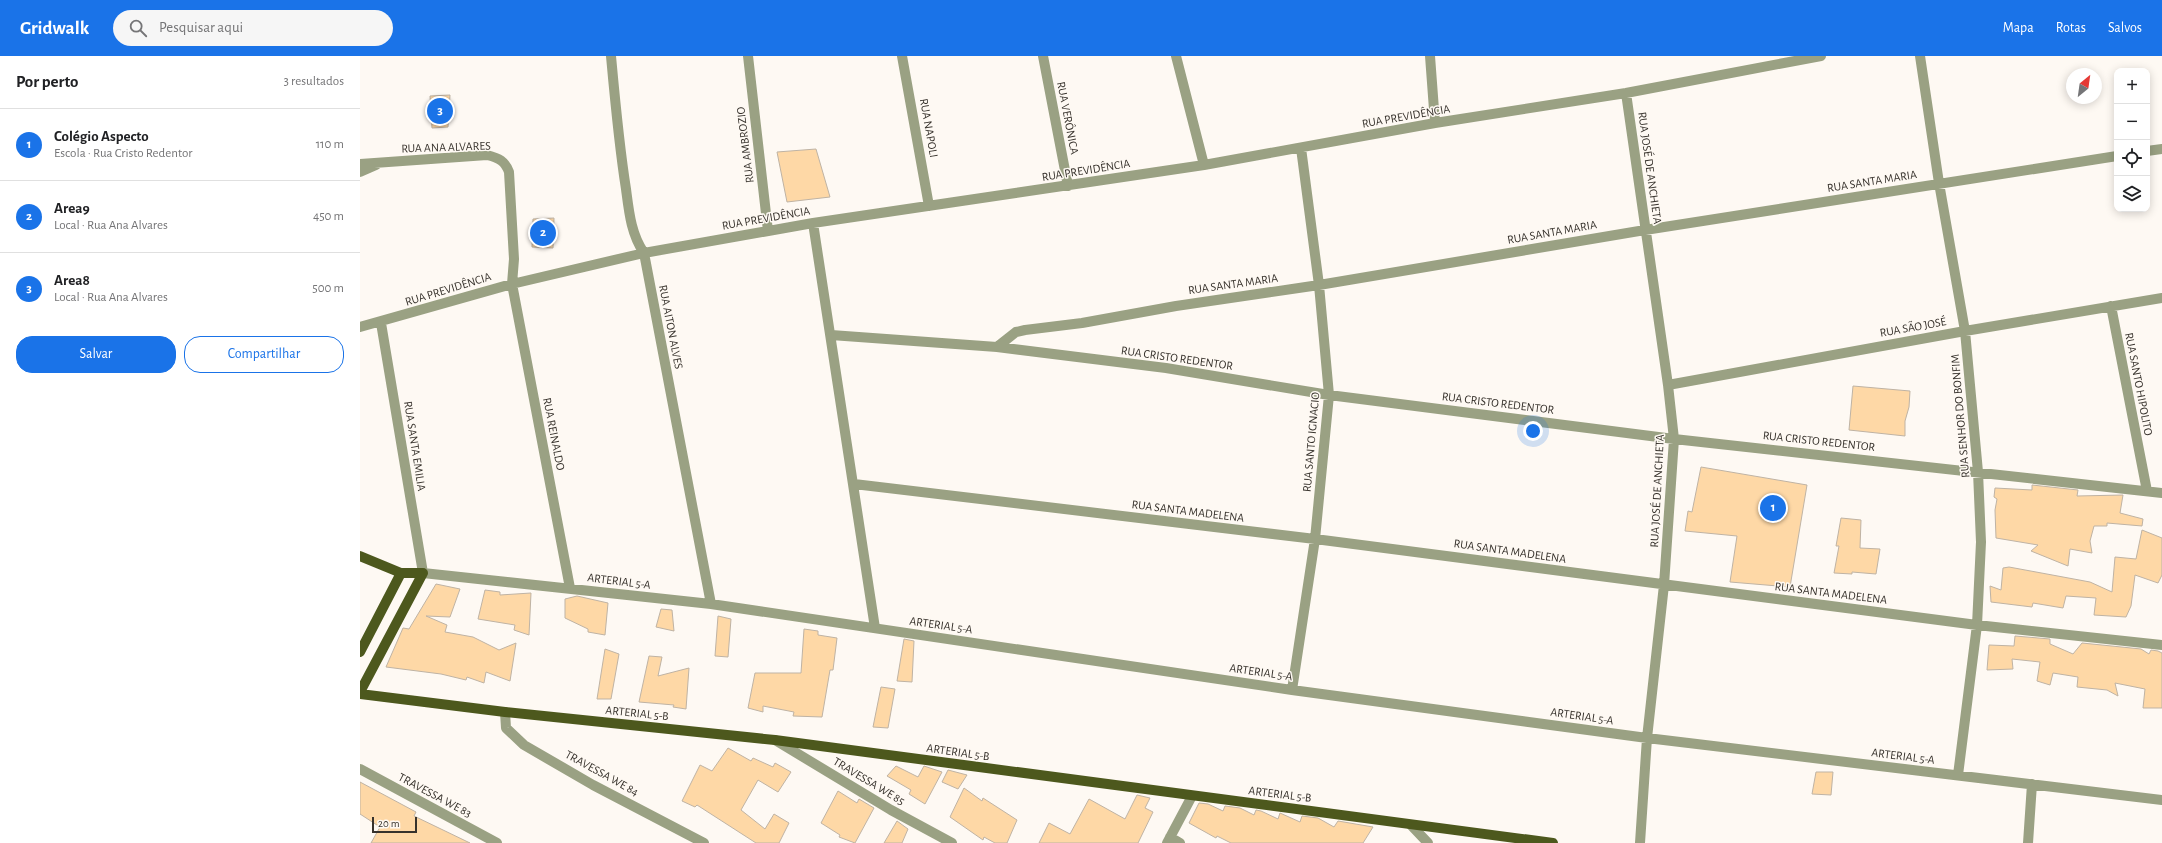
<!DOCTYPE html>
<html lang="pt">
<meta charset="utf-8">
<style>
body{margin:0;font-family:"Alegreya Sans",sans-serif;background:#f6f6f6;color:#202124}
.controls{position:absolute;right:12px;top:12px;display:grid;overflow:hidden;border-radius:8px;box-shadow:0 2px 10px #0003}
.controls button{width:36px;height:36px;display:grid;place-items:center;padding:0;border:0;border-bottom:1px solid #e0e0e0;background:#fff;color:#202124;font:20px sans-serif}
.compass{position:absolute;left:1706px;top:12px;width:36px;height:36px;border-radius:50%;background:#fff;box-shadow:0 2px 10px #0003;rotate:29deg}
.scale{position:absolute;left:12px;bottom:10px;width:45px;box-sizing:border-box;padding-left:4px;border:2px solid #37322c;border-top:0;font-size:11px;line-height:14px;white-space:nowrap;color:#37322c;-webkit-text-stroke:3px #fef9f3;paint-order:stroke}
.you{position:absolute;left:1173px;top:375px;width:14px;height:14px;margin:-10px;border:3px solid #fff;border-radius:50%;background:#1a73e8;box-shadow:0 0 0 6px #1a73e833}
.badge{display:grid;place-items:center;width:26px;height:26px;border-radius:50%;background:#1a73e8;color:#fff;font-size:13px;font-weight:700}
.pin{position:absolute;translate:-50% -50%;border:2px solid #fff;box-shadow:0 1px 4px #0006}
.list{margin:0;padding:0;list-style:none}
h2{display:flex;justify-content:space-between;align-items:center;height:52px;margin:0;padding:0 16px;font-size:17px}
h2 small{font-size:13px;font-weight:400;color:#757577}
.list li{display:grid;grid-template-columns:26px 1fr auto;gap:12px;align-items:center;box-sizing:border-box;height:72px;padding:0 16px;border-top:1px solid #e0e0e0}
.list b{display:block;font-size:15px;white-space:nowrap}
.list p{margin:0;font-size:13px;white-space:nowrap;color:#757577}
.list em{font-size:13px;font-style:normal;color:#757577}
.actions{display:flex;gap:8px;padding:12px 16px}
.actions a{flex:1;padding:9px 0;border:1px solid #1a73e8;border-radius:16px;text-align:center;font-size:14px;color:#1a73e8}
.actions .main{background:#1a73e8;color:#fff}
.icon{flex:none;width:22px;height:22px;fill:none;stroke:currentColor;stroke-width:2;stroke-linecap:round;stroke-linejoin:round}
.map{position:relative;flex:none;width:1802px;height:787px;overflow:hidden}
header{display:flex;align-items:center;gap:24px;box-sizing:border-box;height:56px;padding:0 20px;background:#1a73e8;color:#fff}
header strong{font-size:19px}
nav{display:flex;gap:22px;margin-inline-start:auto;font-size:14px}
.search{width:280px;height:36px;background:#f6f6f6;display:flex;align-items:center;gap:10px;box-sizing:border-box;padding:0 14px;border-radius:22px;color:#757577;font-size:15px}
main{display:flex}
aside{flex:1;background:#fff}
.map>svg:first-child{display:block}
.building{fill:#fed8a6;stroke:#bfb3a4}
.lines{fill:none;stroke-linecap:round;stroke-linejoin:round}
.minor{stroke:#9aa183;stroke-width:10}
.major{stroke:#4d581d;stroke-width:10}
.labels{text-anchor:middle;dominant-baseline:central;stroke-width:3;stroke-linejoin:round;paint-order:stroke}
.street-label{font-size:12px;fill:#37322c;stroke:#fef9f3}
</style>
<header>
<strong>Gridwalk</strong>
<div class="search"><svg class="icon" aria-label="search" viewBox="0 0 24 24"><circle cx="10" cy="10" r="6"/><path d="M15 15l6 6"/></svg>Pesquisar aqui</div>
<nav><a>Mapa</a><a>Rotas</a><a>Salvos</a></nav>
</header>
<main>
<aside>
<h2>Por perto<small>3 resultados</small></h2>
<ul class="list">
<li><span class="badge">1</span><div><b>Colégio Aspecto</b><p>Escola · Rua Cristo Redentor</p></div><em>110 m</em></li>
<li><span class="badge">2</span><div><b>Area9</b><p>Local · Rua Ana Alvares</p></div><em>450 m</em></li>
<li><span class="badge">3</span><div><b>Area8</b><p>Local · Rua Ana Alvares</p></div><em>500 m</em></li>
</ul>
<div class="actions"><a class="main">Salvar</a><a>Compartilhar</a></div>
</aside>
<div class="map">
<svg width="1802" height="787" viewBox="0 0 1802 787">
<rect width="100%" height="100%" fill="#fef9f3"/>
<!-- building -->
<path class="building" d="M90 39 88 71 72 72 70 40Z
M456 93 470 141 427 146 417 96Z
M194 162 193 192 172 191 173 163Z
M1493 330 1550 335 1549 351 1545 365V380L1489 374Z
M1341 411 1447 429 1430 531 1370 526 1377 480 1325 475 1328 455 1332 456Z
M1672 429 1718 434 1717 440 1763 439 1760 457 1783 463 1782 470 1747 467V470H1734L1730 485 1732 497 1710 493 1708 510 1671 495 1678 489 1636 482 1635 454 1637 443 1634 441 1635 432 1672 434Z
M1481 462 1501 464 1500 492 1520 493 1516 518 1492 516V518L1474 517 1479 490H1476Z
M1782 474 1802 482V519L1798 527 1775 519 1771 550 1766 561 1734 559 1736 542 1706 540 1703 552 1673 547 1672 551 1631 546 1630 530 1641 534 1643 512 1649 511 1730 526 1752 536 1755 501 1776 503Z
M76 528 100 533 90 561 66 560 87 569 85 576 113 581 139 594 156 587 150 625 126 616 124 627 107 621 106 624 81 618 26 611 43 572 49 573Z
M125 534 140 536V539L171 537 169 579 154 574 155 569 118 563Z
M217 540 248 547 245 579 228 576V573L205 562V543Z
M301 553 312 554 314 575 296 571Z
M358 560 371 563 368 601 355 600Z
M444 573 458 575V579L477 582 473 614H470L462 661 433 660 434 656 403 650V656L388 652 395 617H441Z
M1655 580 1690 583V588L1713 598 1722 587 1781 593 1789 598 1791 594 1798 595 1802 597V652H1783L1785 633 1755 627 1758 640 1747 634 1717 631 1718 621 1693 617 1690 629 1677 625 1680 606 1652 603 1653 613 1627 614 1629 589 1654 590Z
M544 583 554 585 552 626 537 625Z
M245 593 259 598 251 643H237Z
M289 600 302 601 298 620 329 612 326 653 313 651 314 649 279 646Z
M521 631 535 633 528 672 513 671Z
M368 692 391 705 393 702 413 711 415 707 431 716 418 736 398 724 381 754 405 773 414 758 429 767 419 787H396L337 749 335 751 322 745 340 709 352 715Z
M536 710 558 721 564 710 582 716 565 748 549 738 551 734 527 720Z
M588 714 607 719 598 733 582 726Z
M1456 716H1473L1471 739 1452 738Z
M0 726 56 756 54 760 110 787H11L20 771 0 758Z
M604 732 622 745 623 742 657 764 647 787H635L624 781 623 784 590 761Z
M478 735 497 747 499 743 514 752 495 787 479 781 480 779 461 767Z
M777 739 790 742 785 752 793 756 778 787H679L689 767 710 778 729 743 765 763Z
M839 747 848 748 863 755 865 750 880 752 894 759 896 754 901 755 918 763 920 757 940 766 942 760 958 762 974 771 978 765 1013 771 1003 787H871L857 780 856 782 829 767Z
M537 765 548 773 542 787H524Z"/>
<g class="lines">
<!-- minor -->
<path class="minor" d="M251 0C255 44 259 89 266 133 269 156 271 178 284 197L351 548
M388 0 408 175
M542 0 569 150
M683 0 708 130
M816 0 844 109
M1070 0 1075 67
M1560 0 1579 127 1605 275 1618 416 1621 486 1617 569 1598 719
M1266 37 1308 329 1314 383 1304 529 1287 682 1280 787
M1787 95 1802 93
M0 108 127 99C139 102 145 105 149 116L154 203 152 228 210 532
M0 116 16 109
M453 167 515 572
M1751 250 1787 435
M21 267 63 517 351 548 932 634 1287 682 1802 744
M0 271 152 228 284 197 453 167 844 109 1075 67 1266 37 1461 0
M471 279 637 291 806 312 969 339 1314 383 1802 437
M637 291 656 276 665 274 722 267 816 250 959 229 1285 174 1757 100
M1308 329 1605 275 1802 242
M494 428 955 483 1617 569 1802 589
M932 634 955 483 969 339 959 229 941 92
M145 656 146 672 164 689 233 729 344 787
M415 684 531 754 592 787
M0 713 137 787
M1051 769 1068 787
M810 781 820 787
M807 787 832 740
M1668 787 1672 728"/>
<!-- major -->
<path class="major" d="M0 500 41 517H63L0 636
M0 596 41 517
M0 638 145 656 415 684 1193 787"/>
</g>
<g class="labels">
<!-- street labels -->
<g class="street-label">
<text transform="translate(1046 60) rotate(-10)">RUA PREVIDÊNCIA</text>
<text transform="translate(708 62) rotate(79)">RUA VERÔNICA</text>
<text transform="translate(569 72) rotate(80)">RUA NAPOLI</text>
<text transform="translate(385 89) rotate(-97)">RUA AMBROZIO</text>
<text transform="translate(86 91) rotate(-2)">RUA ANA ALVARES</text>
<text transform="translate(1290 112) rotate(82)">RUA JOSÉ DE ANCHIETA</text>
<text transform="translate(726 114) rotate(-9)">RUA PREVIDÊNCIA</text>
<text transform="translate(1512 125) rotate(-9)">RUA SANTA MARIA</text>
<text transform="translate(406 162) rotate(-10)">RUA PREVIDÊNCIA</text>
<text transform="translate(1192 176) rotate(-10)">RUA SANTA MARIA</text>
<text transform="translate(873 228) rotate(-8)">RUA SANTA MARIA</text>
<text transform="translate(88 233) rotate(-17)">RUA PREVIDÊNCIA</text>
<text transform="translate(311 271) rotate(79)">RUA AITON ALVES</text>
<text transform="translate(1553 271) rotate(-10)">RUA SÃO JOSÉ</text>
<text transform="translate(817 302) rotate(8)">RUA CRISTO REDENTOR</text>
<text transform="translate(1779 328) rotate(79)">RUA SANTO HIPOLITO</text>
<text transform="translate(1138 347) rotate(7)">RUA CRISTO REDENTOR</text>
<text transform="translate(1600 360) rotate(-95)">RUA SENHOR DO BONFIM</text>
<text transform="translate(194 378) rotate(79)">RUA REINALDO</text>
<text transform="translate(1459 385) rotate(6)">RUA CRISTO REDENTOR</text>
<text transform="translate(951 386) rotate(-85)">RUA SANTO IGNACIO</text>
<text transform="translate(55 390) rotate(81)">RUA SANTA EMILIA</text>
<text transform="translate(1297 435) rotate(-87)">RUA JOSÉ DE ANCHIETA</text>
<text transform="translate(828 455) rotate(7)">RUA SANTA MADELENA</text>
<text transform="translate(1150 495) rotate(8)">RUA SANTA MADELENA</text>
<text transform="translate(259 525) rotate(7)">ARTERIAL 5-A</text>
<text transform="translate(1471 537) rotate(7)">RUA SANTA MADELENA</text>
<text transform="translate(581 569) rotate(8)">ARTERIAL 5-A</text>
<text transform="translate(901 616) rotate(8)">ARTERIAL 5-A</text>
<text transform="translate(277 657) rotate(6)">ARTERIAL 5-B</text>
<text transform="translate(1222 660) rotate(8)">ARTERIAL 5-A</text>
<text transform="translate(598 696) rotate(8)">ARTERIAL 5-B</text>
<text transform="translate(1543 700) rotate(7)">ARTERIAL 5-A</text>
<text transform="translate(242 717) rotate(29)">TRAVESSA WE 84</text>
<text transform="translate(509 725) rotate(31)">TRAVESSA WE 85</text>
<text transform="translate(920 738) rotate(7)">ARTERIAL 5-B</text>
<text transform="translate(75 739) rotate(28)">TRAVESSA WE 83</text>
</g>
</g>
</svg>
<div class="controls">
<button>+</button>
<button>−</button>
<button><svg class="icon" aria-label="locate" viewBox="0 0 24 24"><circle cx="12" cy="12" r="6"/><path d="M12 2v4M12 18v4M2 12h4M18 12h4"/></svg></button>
<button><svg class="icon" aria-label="layers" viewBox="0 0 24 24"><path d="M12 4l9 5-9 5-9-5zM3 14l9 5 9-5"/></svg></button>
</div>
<svg class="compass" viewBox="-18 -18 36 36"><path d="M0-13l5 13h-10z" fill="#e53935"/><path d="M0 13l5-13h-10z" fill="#757577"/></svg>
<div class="scale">20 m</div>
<div class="you"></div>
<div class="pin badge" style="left:1413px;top:452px">1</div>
<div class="pin badge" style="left:183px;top:177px">2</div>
<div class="pin badge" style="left:80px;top:55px">3</div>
</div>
</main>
